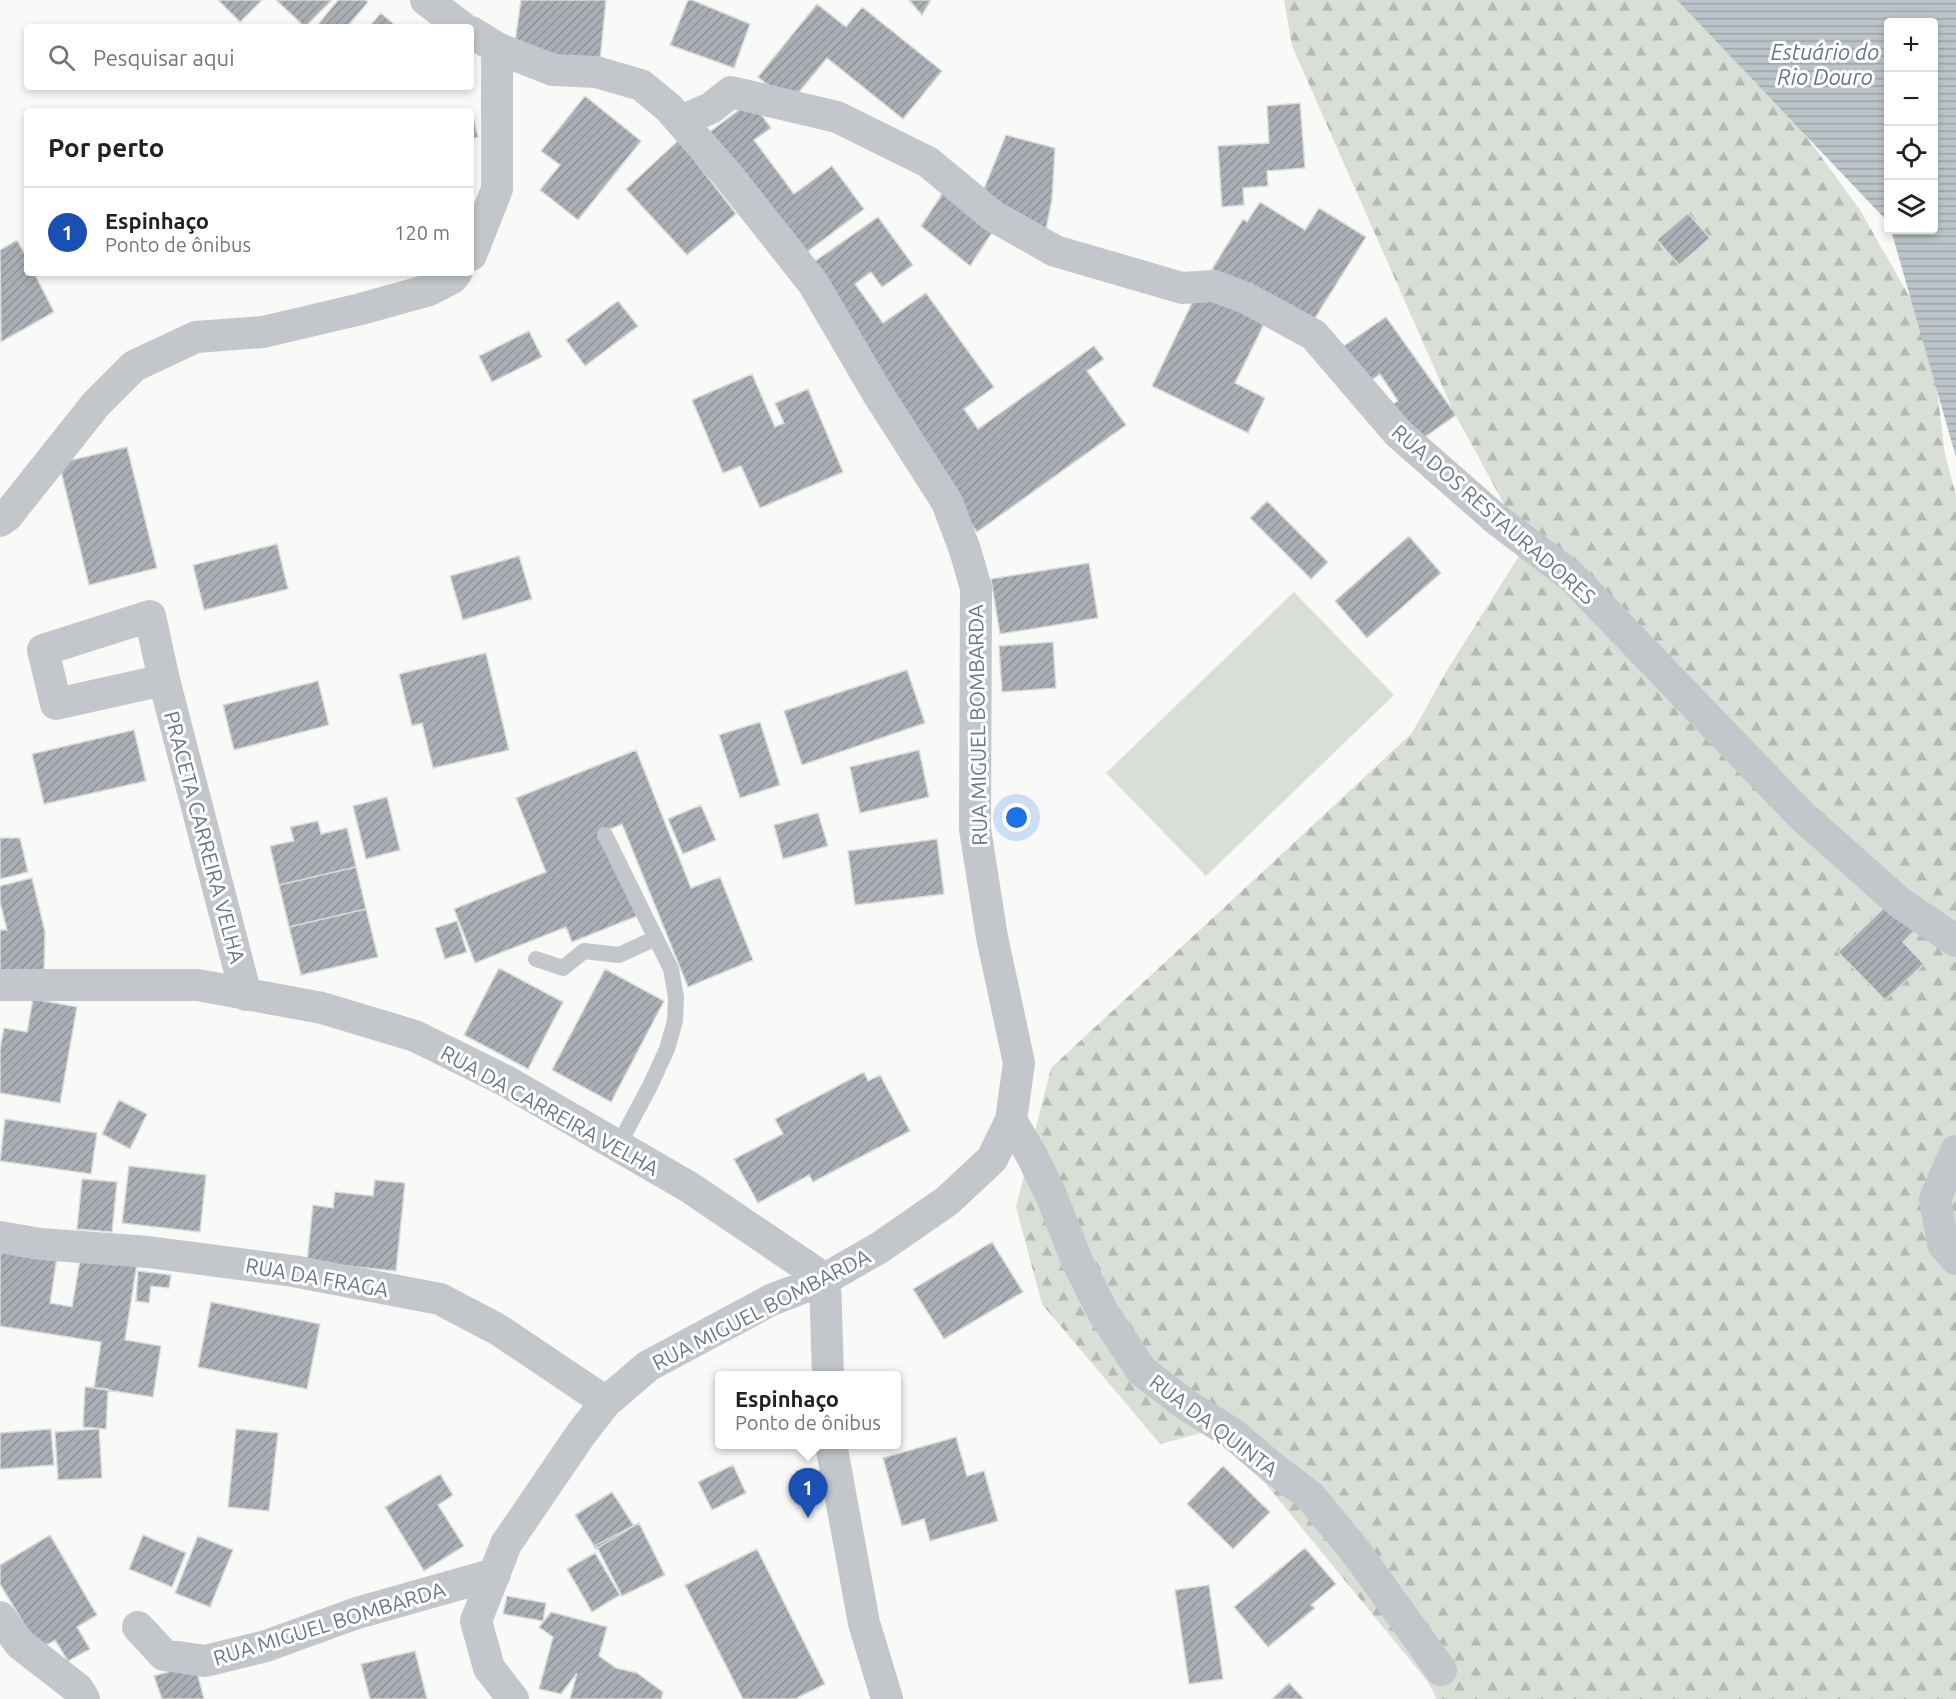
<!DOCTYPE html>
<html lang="pt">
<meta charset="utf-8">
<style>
body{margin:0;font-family:Ubuntu,sans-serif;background:#f6f6f6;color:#222}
.controls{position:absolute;right:18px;top:18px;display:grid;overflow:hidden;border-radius:6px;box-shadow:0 3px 9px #0003}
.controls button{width:54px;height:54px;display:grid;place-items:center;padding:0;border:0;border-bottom:2px solid #e0e0e0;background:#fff;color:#222;font:30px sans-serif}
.you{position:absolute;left:1017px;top:818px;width:21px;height:21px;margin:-15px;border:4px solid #fff;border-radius:50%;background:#1a73e8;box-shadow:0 0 0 9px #1a73e833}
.badge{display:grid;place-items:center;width:39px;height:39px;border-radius:50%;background:#d26b3f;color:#fff;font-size:20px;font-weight:700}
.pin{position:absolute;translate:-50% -50px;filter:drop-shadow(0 2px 3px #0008)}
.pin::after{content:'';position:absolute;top:32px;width:21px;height:18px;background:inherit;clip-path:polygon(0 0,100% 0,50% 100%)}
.popup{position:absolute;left:715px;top:1371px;width:186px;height:78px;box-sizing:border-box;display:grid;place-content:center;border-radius:6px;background:#fff;filter:drop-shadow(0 2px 4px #0005);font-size:20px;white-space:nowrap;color:#767676}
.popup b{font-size:22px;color:#222}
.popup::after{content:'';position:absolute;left:50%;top:100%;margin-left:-12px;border:12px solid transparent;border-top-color:#fff}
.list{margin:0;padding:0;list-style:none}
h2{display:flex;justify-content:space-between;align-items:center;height:78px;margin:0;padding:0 24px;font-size:26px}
h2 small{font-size:20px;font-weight:400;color:#767676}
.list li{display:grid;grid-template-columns:39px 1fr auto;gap:18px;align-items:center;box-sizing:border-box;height:90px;padding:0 24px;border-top:2px solid #e0e0e0}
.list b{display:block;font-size:22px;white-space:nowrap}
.list p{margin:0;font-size:20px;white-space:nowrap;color:#767676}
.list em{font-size:20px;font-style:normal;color:#767676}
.icon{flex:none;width:33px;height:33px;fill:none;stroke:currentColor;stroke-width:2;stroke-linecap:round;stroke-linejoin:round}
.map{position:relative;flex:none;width:1956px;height:1699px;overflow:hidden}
.search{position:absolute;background:#fff;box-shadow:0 3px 9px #0003;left:24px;top:24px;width:450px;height:66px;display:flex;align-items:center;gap:15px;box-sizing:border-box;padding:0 21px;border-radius:6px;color:#767676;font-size:22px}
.panel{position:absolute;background:#fff;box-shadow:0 3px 9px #0003;left:24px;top:108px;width:450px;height:168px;border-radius:6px}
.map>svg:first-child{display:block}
.grass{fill:#d9ded7}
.forest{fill:url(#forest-firs)}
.water{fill:url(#water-rules)}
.building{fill:url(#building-hatch);stroke:#dbdbd9;stroke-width:1.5}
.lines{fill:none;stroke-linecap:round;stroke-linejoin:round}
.service{stroke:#c3c6ca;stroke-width:16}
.minor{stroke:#c3c6ca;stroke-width:32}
.labels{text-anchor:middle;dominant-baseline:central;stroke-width:6;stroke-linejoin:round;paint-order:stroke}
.street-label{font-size:21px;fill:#6b7885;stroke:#fff}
.water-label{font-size:22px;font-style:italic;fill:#677780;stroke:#fff}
</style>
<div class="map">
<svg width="1956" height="1699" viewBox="0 0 1956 1699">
<defs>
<pattern id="forest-firs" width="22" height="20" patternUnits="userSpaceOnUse" patternTransform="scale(1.5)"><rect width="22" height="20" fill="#d9ded7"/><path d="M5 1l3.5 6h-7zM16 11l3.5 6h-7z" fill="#b4b9b4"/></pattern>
<pattern id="water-rules" width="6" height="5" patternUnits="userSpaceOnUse" patternTransform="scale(1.5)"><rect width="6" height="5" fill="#bbc4c8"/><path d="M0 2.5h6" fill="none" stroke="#9ca4a8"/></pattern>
<pattern id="building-hatch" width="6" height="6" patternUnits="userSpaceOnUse" patternTransform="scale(1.5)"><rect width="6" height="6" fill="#a9afb5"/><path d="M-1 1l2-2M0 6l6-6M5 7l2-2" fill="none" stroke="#8e9399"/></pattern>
</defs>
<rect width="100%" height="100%" fill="#f9f9f7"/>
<!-- grass -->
<path class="grass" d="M1294 592 1394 695 1206 876 1106 773Z"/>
<!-- forest -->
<path class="forest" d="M1284 0H1707L1860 210 1930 333 1945 455 1956 495V1699H1437L1428 1682 1220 1428 1160 1444 1042 1304 1016 1207 1051 1068 1412 733 1449 667 1526 545 1452 408 1292 46Z"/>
<!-- water -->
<path class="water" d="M1677 0H1956V457L1891 230H1934V22H1888V222Z"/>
<!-- building -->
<path class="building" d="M218 0H262L240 22Z
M276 0H332L305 27Z
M338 0H365L368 2 347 27H316Z
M521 0H606L600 61 514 49Z
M688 0H692L750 24 734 68 670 45Z
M909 0H931L922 15Z
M817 4 846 27 862 7 942 71 903 119 827 58 790 103 758 77Z
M381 13 397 27H369Z
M585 96 641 141 578 220 540 190 560 165 541 151Z
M751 101 771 128 754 140 794 194 832 166 864 209 795 261 703 137Z
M1300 103 1305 168 1267 171 1268 186 1243 188 1244 205 1222 207 1218 146 1269 143 1267 106Z
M472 113 478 137 471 139V113Z
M1006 135 1055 148 1052 199 1044 239 981 196Z
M679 140 736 214 687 255 626 189Z
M946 188 999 222 970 266 921 226Z
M1260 202 1305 230 1319 208 1366 237 1308 329 1212 269 1243 219 1247 222Z
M1688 213 1710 238 1679 265 1657 240Z
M878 217 913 265 882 287 871 272 855 284 883 323 926 293 994 387 964 409 978 429 1094 346 1104 359 1087 371 1126 425 977 532 912 442 804 269Z
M17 240 27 258V273H34L54 312 1 342 0 250Z
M1217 291 1269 314 1235 383 1265 398 1248 433 1152 386 1193 301Z
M618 301 638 326 585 366 566 340Z
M1386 317 1456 415 1419 441 1393 404 1398 401 1380 374 1366 384 1341 348Z
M529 331 542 357 492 382 479 356Z
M752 374 775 427 784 423 775 403 808 389 843 472 760 508 741 466 723 473 692 400Z
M127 447 157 568 89 585 59 463Z
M1267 501 1328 562 1311 579 1250 518Z
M1409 536 1441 573 1367 638 1335 601Z
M277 544 288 589 204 610 193 565Z
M519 556 532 599 463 620 450 576Z
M1089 563 1098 618 1000 634 991 579Z
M1053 642 1056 688 1002 692 999 646Z
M486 653 509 750 433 768 422 723 412 726 399 674Z
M907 670 925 723 802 765 784 711Z
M318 681 329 725 234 750 223 705Z
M760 722 780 785 740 798 719 735Z
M134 730 146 781 44 804 32 754Z
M636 750 691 888 720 877 753 960 688 987 622 824 603 832 637 916 572 942 566 927 475 963 454 909 546 872 516 798Z
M919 750 929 797 860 813 850 767Z
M387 797 400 850 366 859 353 806Z
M701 805 716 840 683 854 668 819Z
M818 813 828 846 783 859 774 825Z
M318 821 321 834 347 828 356 867 279 885 270 846 294 841 290 827Z
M0 838H20L28 872 0 879Z
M937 839 944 894 855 905 848 851Z
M356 867 366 909 289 927 279 885Z
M32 878 45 932 44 972 0 971V930H7L0 902V886Z
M1892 900 1918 927 1903 942 1924 964 1885 1000 1838 952Z
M366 909 378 957 301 975 289 927Z
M457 921 467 952 445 959 435 928Z
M499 968 563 1002 528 1069 464 1035Z
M605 969 664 1001 611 1102 552 1070Z
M33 999 77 1007 60 1103 0 1093V1049L4 1028 27 1032Z
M864 1072 868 1081 880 1075 910 1131 813 1182 809 1175 758 1203 734 1159 783 1134 775 1119Z
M119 1100 147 1114 130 1149 102 1134Z
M5 1119 97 1133 91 1174 0 1161Z
M129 1166 206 1175 200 1232 122 1223Z
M82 1179 117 1182 112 1232 77 1229Z
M375 1180 405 1183 396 1271 307 1262 313 1205 333 1208 335 1192 373 1196Z
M0 1242 58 1251 50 1303 72 1307 81 1254 137 1263 125 1340 161 1346 153 1397 94 1388 101 1342 0 1326Z
M992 1242 1023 1292 944 1339 913 1289Z
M138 1271 171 1275 169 1288 151 1286 149 1303 136 1301Z
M211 1302 320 1324 307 1389 198 1367Z
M85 1387 108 1389 106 1429 83 1427Z
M51 1429 54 1465 0 1469V1433Z
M99 1429 102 1478 58 1480 55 1432Z
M236 1429 278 1433 269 1511 228 1507Z
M956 1437 967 1476 984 1471 998 1521 930 1541 924 1519 902 1526 883 1458Z
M733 1465 746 1493 712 1510 698 1482Z
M1223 1466 1270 1512 1233 1549 1187 1504Z
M440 1474 453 1495 438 1505 464 1546 424 1571 385 1507Z
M612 1492 634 1526 596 1549 575 1515Z
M639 1523 665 1575 622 1596 596 1545Z
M50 1535 97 1615 77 1627 90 1649 68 1661 55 1640 39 1649 0 1584V1565Z
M143 1535 186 1553 172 1587 129 1569Z
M198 1536 233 1550 210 1607 175 1593Z
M1305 1548 1336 1584 1311 1605 1315 1608 1268 1647 1234 1607Z
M757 1549 825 1684 795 1699H743L685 1585Z
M595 1553 620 1595 592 1612 567 1569Z
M1209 1585 1223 1679 1189 1684 1175 1590Z
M507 1596 546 1603 543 1621 503 1614Z
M551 1612 607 1627 599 1656 616 1668 637 1673 663 1692 661 1699H570L577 1673 561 1694 539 1689 553 1637 539 1627Z
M415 1651 427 1699H370L361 1664Z
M195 1664 204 1699H162L154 1676Z
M1289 1683 1304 1699H1272Z"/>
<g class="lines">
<!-- service -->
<path class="service" d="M605 835 671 969 676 997 675 1021 667 1049 650 1086 618 1146
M536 959 563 968 584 951 619 955 656 938"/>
<!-- minor -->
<path class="minor" d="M426 0 462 27
M471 32 497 48 553 70 596 72 641 85 669 108 726 173 813 283 878 394 947 502 965 550 976 588 975 829 992 937 1019 1063 1011 1120 992 1159 947 1201 879 1248 825 1279 771 1300 648 1366 606 1402 581 1434 506 1544 476 1621 489 1668 513 1699
M681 121 711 108 731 92 837 117 928 162 993 216 1055 251 1182 288 1214 286 1246 298 1314 335 1398 433 1496 519 1571 576 1802 816 1899 902 1956 941
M471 255 497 189V48
M0 521 7 516 96 404 134 366 196 337 263 332 361 309 429 290 452 278 456 273
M164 680 56 704 43 650 150 616 164 680 246 995
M0 985H198L322 1008 415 1036 506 1081 689 1187 825 1279
M1011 1120 1032 1156 1051 1195 1077 1261 1104 1314 1142 1371 1185 1404 1233 1434 1273 1468 1310 1496 1356 1552 1441 1670
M1956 1151 1935 1199 1943 1244 1956 1259
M0 1237 40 1244 148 1252 293 1271 440 1299 497 1329 606 1402
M825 1279 828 1376
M831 1444 864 1623 887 1699
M0 1617 20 1644 78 1689 84 1699
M138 1627 164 1655 205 1661 266 1646 357 1613 495 1574"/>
</g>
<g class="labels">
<!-- street labels -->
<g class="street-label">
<text transform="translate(1494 514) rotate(41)">RUA DOS RESTAURADORES</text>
<text transform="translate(977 725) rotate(-91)">RUA MIGUEL BOMBARDA</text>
<text transform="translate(205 837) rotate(75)">PRACETA CARREIRA VELHA</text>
<text transform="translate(550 1110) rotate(29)">RUA DA CARREIRA VELHA</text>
<text transform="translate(317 1277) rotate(10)">RUA DA FRAGA</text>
<text transform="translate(761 1309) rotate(-27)">RUA MIGUEL BOMBARDA</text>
<text transform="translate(1214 1425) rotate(37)">RUA DA QUINTA</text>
<text transform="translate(329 1623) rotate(-17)">RUA MIGUEL BOMBARDA</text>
</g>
<!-- water labels -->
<g class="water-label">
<text x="1825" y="51">Estuário do<tspan x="1825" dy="25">Rio Douro</tspan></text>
</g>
</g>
</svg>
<div class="controls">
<button>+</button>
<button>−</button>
<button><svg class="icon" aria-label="locate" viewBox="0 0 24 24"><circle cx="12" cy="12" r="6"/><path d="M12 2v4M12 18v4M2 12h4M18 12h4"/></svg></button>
<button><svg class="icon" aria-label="layers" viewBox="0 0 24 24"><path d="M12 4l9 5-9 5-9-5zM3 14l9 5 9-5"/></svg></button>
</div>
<div class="you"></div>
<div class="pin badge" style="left:808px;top:1518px;background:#1a4fb4">1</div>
<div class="popup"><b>Espinhaço</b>Ponto de ônibus</div>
<div class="search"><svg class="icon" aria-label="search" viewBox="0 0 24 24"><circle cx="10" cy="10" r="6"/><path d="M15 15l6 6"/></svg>Pesquisar aqui</div>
<section class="panel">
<h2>Por perto<small></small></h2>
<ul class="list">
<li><span class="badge" style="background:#1a4fb4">1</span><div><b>Espinhaço</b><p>Ponto de ônibus</p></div><em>120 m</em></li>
</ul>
</section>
</div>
